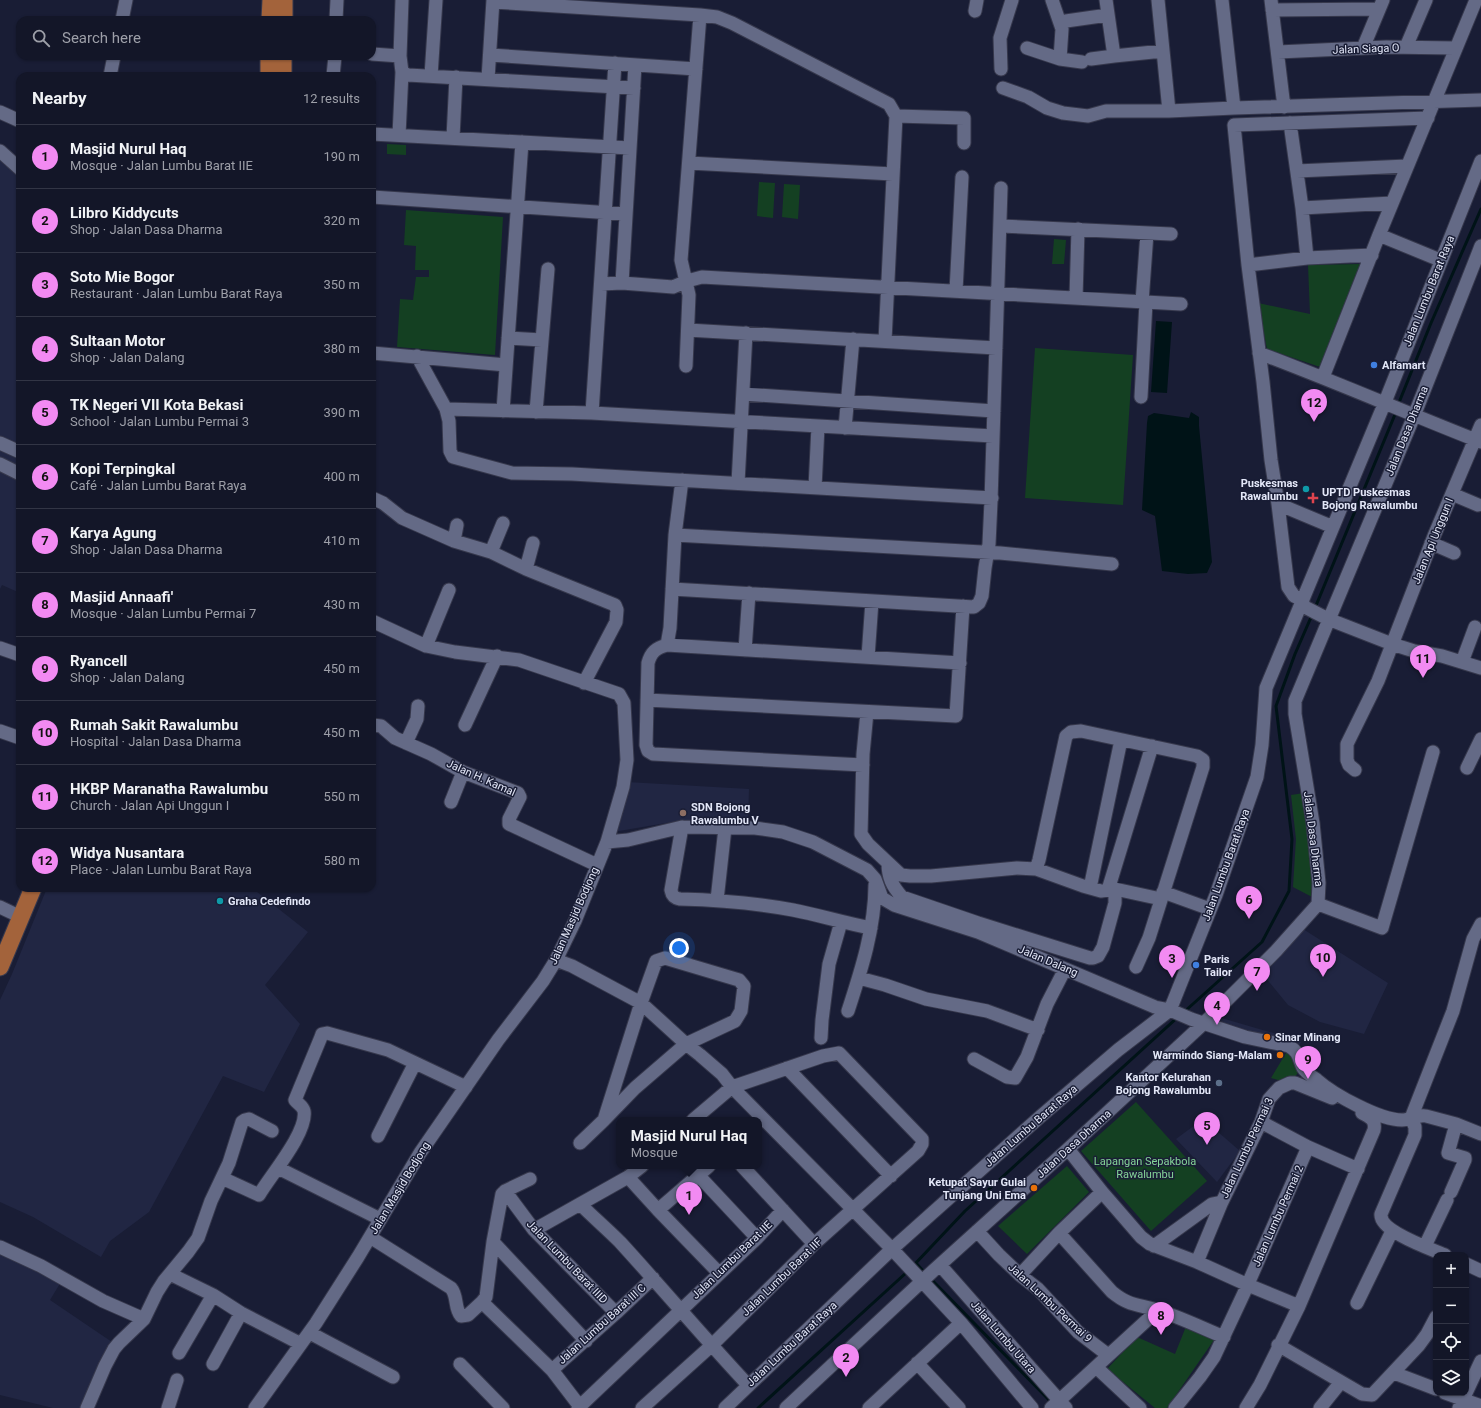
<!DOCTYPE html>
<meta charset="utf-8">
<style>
body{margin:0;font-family:Roboto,sans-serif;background:#1c1f30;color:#f1f3f6}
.controls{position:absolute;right:12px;bottom:12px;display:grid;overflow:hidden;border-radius:8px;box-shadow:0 1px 3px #0004}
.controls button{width:36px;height:36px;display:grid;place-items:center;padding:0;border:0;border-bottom:1px solid #323545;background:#131628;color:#f1f3f6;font:20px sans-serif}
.you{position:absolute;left:679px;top:948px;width:14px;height:14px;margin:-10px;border:3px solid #fff;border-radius:50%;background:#1a73e8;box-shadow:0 0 0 6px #1a73e833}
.badge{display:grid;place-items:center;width:26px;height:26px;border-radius:50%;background:#f28af2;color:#111;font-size:13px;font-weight:700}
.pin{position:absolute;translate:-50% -33px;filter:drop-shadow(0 1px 2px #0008)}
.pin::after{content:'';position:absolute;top:21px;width:14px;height:12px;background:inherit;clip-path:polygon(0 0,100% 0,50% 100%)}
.popup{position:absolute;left:616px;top:1117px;width:146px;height:52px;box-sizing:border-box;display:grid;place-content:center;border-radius:8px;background:#131628;filter:drop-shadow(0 1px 3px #0005);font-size:13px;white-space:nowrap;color:#9d9fa8}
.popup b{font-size:15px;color:#f1f3f6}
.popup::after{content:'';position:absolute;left:50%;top:100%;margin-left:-8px;border:8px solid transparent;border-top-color:#131628}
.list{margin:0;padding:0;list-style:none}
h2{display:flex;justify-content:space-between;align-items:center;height:52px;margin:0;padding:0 16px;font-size:17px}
h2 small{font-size:13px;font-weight:400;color:#9d9fa8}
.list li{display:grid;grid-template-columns:26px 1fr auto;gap:12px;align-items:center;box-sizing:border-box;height:64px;padding:0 16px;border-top:1px solid #323545}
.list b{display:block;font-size:15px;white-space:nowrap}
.list p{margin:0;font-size:13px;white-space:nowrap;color:#9d9fa8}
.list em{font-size:13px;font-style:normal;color:#9d9fa8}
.icon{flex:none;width:22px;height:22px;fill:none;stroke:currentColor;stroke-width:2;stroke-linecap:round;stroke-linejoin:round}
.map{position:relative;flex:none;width:1481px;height:1408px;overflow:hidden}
.search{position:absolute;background:#131628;box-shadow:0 1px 3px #0004;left:16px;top:16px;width:360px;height:44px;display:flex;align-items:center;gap:10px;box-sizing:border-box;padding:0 14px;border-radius:12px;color:#9d9fa8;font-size:15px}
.panel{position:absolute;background:#131628;box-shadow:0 1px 3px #0004;left:16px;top:72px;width:360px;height:820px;border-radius:12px}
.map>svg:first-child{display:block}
.built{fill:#212643}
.green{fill:#144022}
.water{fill:#001317}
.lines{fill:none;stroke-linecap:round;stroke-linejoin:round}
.stream{stroke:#001317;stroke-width:3}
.minor-casing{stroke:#36384c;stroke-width:15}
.major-casing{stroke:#36384c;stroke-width:19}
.minor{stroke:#646a86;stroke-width:13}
.major{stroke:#a3633b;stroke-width:17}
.shop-dot{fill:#3f7fe0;stroke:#191d35;stroke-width:1.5}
.culture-dot{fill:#0f9aa8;stroke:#191d35;stroke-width:1.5}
.health-dot{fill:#e0444e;stroke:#191d35;stroke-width:1.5}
.education-dot{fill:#8d6e63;stroke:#191d35;stroke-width:1.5}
.food-dot{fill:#e8710a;stroke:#191d35;stroke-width:1.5}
.service-dot{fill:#5c6f8a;stroke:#191d35;stroke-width:1.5}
.labels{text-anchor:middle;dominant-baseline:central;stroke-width:3;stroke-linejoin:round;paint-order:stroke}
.street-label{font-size:11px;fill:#e3e7f8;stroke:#191d35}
.poi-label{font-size:11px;font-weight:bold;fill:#e3e7f8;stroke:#191d35;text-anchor:start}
.park-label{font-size:11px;fill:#85d498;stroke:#191d35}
</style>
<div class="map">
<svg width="1481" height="1408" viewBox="0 0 1481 1408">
<rect width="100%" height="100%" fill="#191d35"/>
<!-- built -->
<path class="built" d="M0 148 20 169V593L2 585 0 589Z
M627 782 749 789 748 821 684 820 613 832Z
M47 888H252L308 932 265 985 300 1024 264 1092 223 1076 149 1212 110 1241 101 1257 33 1217 0 1202V1000L12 974Z
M1303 929 1388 983 1364 1034 1320 1022 1288 1005 1261 972Z
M1218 1017 1287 1037 1301 1042 1297 1050 1212 1023Z
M1203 1119 1240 1151 1217 1182 1176 1139Z
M0 1241 64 1277 50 1300 112 1342 86 1408H53L0 1395Z"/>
<!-- green -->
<path class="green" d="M387 144 406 145V155L387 154Z
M759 182 775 183 773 218 757 216Z
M784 184 800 185 798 219 782 217Z
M406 210 503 217 495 355 397 347 400 299 413 300 416 277H429V270H415L416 246 404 245Z
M1054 239 1066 240 1064 264H1052Z
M1362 264 1320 367 1267 349 1258 303 1310 314 1308 265Z
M1035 348 1133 355 1123 505 1025 498Z
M1304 793 1314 898 1293 887 1296 839 1291 795Z
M1289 1048 1301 1068 1293 1080 1285 1082 1271 1078Z
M1136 1102 1207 1181 1151 1231 1081 1151Z
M1067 1166 1089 1192 1027 1254 998 1226Z
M1187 1324 1216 1337 1167 1408H1155L1107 1369 1137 1337 1175 1354Z"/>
<!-- water -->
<path class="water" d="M1156 321 1172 322 1167 393 1151 392Z
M1191 412 1199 417V426L1212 562 1207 573 1188 574 1162 571 1155 516 1142 510 1147 423 1148 416 1154 413 1189 418Z"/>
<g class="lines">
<!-- stream -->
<path class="stream" d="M1398 405 1431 323 1481 209
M1315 608 1396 412
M1184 1012 1262 942 1289 891 1292 839 1276 706 1295 654 1312 615
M916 1263 925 1273
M913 1266 965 1211 1178 1017
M931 1279 1051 1402
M758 1408 907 1272"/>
<!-- minor casing -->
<g class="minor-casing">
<path id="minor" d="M402 0 400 56 402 72 408 75 634 88
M1052 0 1062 29 1060 59 1082 62
M1106 0 1114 56 1163 51
M1158 0 1169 111
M1222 0 1234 108
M1271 0 1284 107
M493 2 700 15 681 260 689 295 686 366
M1272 10 1379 9
M975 11 977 0
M700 15 717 17 732 23 889 104 896 116 885 341
M122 20 126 0
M336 20 337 0
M1066 21 1108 15
M1406 47 1426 0
M1027 48 1060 59
M1363 48 1383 0
M1278 52 1386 47 1455 48
M372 54 400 56
M490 55 696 69
M1091 59 1114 56
M1001 69 1000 38 1012 0
M110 76 114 56
M333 76 335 56
M431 76 436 0
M488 79 493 0
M1003 88 1028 97 1047 108 1063 113 1088 116 1106 111H1169L1234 108 1481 100
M0 112 20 121
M896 116 964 118V143
M1290 123 1302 208 1307 258
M372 134 630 148
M399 135 402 72
M453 138 456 77
M0 151 20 169
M689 163 893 174
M1297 171 1407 166
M372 197 626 214
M1302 208 1392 203
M1001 226 1171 234
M1379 235 1440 260
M1248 265 1307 258 1372 255
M622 283 635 65
M601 284 622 283 673 287 687 281 702 277 1181 304
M956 291 962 177
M1076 298 1078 229
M1142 302 1147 233
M688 330 996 348
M508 338 542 340
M372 353 506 365
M1259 353C1334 381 1407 413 1481 442
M417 356 446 409 449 421 450 451 453 457 512 473 572 474 992 498
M1323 377 1379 235 1476 0
M743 394 994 411
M1141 397 1146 302
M446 409 592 413 993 436
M503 411 522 142
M536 412 548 269
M592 413 615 63
M845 428 853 339
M0 443 20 452
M0 464 20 474
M738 483 746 333
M815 488 818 426
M1452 494 1478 505
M372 498 383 503 402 518 454 541 491 552 526 569 615 605 617 610 616 622 584 683
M1278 504 1288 587 1294 596 1303 600
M1333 527 1278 504 1271 460 1263 382 1248 265 1234 125 1428 118
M675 535 1000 553 1112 564
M454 541 457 525
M1431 543 1454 553
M491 552 503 523
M526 569 533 543
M672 589 974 607 979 603 982 596 985 568 989 544 991 501 1001 188
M1301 605 1328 619 1392 644 1414 651 1442 656 1481 668
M667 645 670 628 675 535 682 480
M426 646 449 590
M0 648 20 655
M745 650 749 593
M868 657 872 601
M1462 662 1475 627
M647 700 956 716 963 606
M867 712 863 754 861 834 868 844 901 875 910 876H931L1017 868 1036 869 1083 886 1101 891 1115 889 1161 899
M372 725 381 726 395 738 431 754 463 772 518 793 520 797 509 819V824L597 865
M465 725 497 656
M0 731 20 738
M406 743 417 719 418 706
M863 765 653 754 648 751 646 745 648 663C651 652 656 648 667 645L960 663
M1467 768 1481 739
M1355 770 1349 765 1347 760V744L1378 681 1434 536 1481 425
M451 802 463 772
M682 827 671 890C672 896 674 898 680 899 717 900 756 903 793 910 819 915 844 923 871 928
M607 842 628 840 682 827 755 828 783 832 813 842 867 870 875 879 882 898 894 905 978 932 1155 1007 1170 1010 1191 1019 1245 1037 1289 1046C1300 1053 1298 1058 1303 1068 1306 1073 1313 1077 1317 1080 1334 1095 1380 1120 1402 1120 1411 1120 1418 1114 1426 1116L1456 1124 1481 1134
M888 863C888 877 892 886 902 897L978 923 1090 958H1093L1098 956 1103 947 1115 903V889
M1036 869 1039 860 1066 736 1071 732 1081 731 1197 756 1203 760V767L1149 938 1136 967
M1090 888 1121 740
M1108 890 1152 746
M1163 892 1210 909
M717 900 725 828
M1318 904 1382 928 1433 752
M0 907 21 917
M556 960 572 966 641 1003 686 1044 700 1055 722 1074 732 1087 892 1249 961 1323 1032 1408
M859 978 885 985 926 999 987 1011 1038 1030
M848 1011C861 971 875 928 875 885
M821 1038 822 1020 829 964 841 922
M974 1059 1007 1077 1015 1078 1027 1057 1047 1004 1065 969
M787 1068 891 1176
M1261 1122 1308 1147 1358 1169
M378 1136 415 1063
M580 1143 604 1120 641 1003 656 961 665 958 739 980 744 986 741 1011 735 1021 686 1044 635 1088 604 1120
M1068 1149 1102 1192 1141 1237 1150 1244 1197 1262 1248 1285 1299 1306
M742 1166 814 1244
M278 1168 380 1219
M699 1176 757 1238
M628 1177 658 1210 719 1273
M222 1178 259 1195C270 1176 308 1132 304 1111 303 1106 298 1104 295 1100L321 1037 322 1034 327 1033 388 1050 466 1087
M505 1191 534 1230 616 1313
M1451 1192 1465 1160V1158L1448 1153 1456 1124
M580 1204C593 1217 607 1229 620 1242 663 1289 704 1338 748 1385
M658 1210 709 1166
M534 1230 628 1177 642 1166
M977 1231 999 1255 1020 1275 1038 1289 1078 1332 1108 1355
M1059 1233 1112 1292C1129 1306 1137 1304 1157 1310 1180 1317 1202 1328 1224 1337
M370 1237 451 1288C458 1296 454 1308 461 1316L468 1315 482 1302 486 1297 493 1242 502 1194 505 1191 530 1179
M493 1242 586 1341
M1154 1246 1212 1204 1217 1203 1221 1204
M1425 1246 1447 1200
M0 1247 41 1266 103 1301 144 1319
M1445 1255C1431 1249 1379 1231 1381 1214L1415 1135V1127L1411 1118 1453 1011 1473 939 1481 924
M1197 1262 1221 1204 1261 1122 1269 1099 1279 1088 1290 1083H1295L1332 1098
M1466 1264 1481 1271
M940 1265 1066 1408
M170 1274 213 1295 241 1313 301 1344
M1020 1275 1059 1233 1102 1192
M482 1302 552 1370 581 1408
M1357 1303 1392 1231
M310 1333 393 1377
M1278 1345 1362 1394 1372 1395 1419 1345 1427 1334 1436 1317
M179 1353 213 1295
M917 1363 959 1408
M213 1364 241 1313
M460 1364 503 1408
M1096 1367 1140 1408
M552 1370 616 1313 653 1278
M1394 1373 1436 1389
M1445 1393 1481 1406
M87 1408 105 1366 114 1349 119 1343 144 1319 157 1292 164 1281 188 1252 198 1238 211 1201 229 1163 242 1122 245 1120 249 1119 272 1131
M168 1408 177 1380
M255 1408 316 1323 358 1257 420 1153 498 1040 543 981 556 960 575 921 607 842 623 787 627 760 624 703 619 694 519 660 455 652 426 646 372 621
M578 1408 757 1238 783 1210
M642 1408 711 1346 814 1244 918 1151 922 1144V1139L839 1053 823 1056 732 1087 693 1120
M725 1408 892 1249 1041 1116 1118 1050 1170 1010 1216 895 1257 777 1262 745 1266 688 1385 402 1481 161
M786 1408 933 1271 1068 1149 1204 1023 1276 951 1318 904 1319 883 1313 823 1295 714V701L1414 416 1481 246
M869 1408 961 1323
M1051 1408 1158 1310
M1175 1408 1200 1377 1214 1357 1244 1293 1308 1147
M1246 1408 1260 1385 1299 1306 1374 1130C1376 1120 1370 1117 1362 1113
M1320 1408 1341 1382
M1459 1408 1481 1361"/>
</g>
<!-- major casing -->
<g class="major-casing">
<path id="major" d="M270 20 271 0
M284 20V0
M269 76V56
M283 76V56
M0 967 33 888"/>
</g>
<!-- minor -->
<use href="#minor" class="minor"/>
<!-- major -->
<use href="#major" class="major"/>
</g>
<!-- markers -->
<g class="shop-dot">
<circle cx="1374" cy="365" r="4"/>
<circle cx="1196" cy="965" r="4"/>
</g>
<g class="culture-dot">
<circle cx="1306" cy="489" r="4"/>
<circle cx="220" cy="901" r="4"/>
</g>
<path class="health-dot" d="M1311 492h4v4h4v4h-4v4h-4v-4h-4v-4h4z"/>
<circle class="education-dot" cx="683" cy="813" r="4"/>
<g class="food-dot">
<circle cx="1267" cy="1037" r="4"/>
<circle cx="1280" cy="1055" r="4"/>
<circle cx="1034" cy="1188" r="4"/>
</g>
<circle class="service-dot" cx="1219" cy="1083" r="4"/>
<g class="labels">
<!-- street labels -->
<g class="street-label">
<text transform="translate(1366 49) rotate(-2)">Jalan Siaga O</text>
<text transform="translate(1429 291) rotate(-68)">Jalan Lumbu Barat Raya</text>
<text transform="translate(1407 431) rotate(-68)">Jalan Dasa Dharma</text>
<text transform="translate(1433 541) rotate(-68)">Jalan Api Unggun I</text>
<text transform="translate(481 778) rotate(24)">Jalan H. Kamal</text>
<text transform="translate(1313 839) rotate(83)">Jalan Dasa Dharma</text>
<text transform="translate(1226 865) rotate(-70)">Jalan Lumbu Barat Raya</text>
<text transform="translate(574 916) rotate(-66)">Jalan Masjid Bodjong</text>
<text transform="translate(1048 961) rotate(23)">Jalan Dalang</text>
<text transform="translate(1031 1126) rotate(-41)">Jalan Lumbu Barat Raya</text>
<text transform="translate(1074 1144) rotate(-42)">Jalan Dasa Dharma</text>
<text transform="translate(1247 1148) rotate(-65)">Jalan Lumbu Permai 3</text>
<text transform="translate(400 1188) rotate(-59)">Jalan Masjid Bodjong</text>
<text transform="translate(1278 1216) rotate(-66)">Jalan Lumbu Permai 2</text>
<text transform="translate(732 1260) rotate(-44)">Jalan Lumbu Barat IIE</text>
<text transform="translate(567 1262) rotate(46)">Jalan Lumbu Barat IIID</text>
<text transform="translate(782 1277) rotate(-44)">Jalan Lumbu Barat IIF</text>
<text transform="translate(1050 1303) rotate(43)">Jalan Lumbu Permai 9</text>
<text transform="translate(602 1324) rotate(-42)">Jalan Lumbu Barat III C</text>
<text transform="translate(1003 1337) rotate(49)">Jalan Lumbu Utara</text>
<text transform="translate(792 1344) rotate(-43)">Jalan Lumbu Barat Raya</text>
</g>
<!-- poi labels -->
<g class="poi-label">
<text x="1382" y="365">Alfamart</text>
<text x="1298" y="483" text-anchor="end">Puskesmas<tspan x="1298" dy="13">Rawalumbu</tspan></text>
<text x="1322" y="492">UPTD Puskesmas<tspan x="1322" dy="13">Bojong Rawalumbu</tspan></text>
<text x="691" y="807">SDN Bojong<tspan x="691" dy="13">Rawalumbu V</tspan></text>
<text x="228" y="901">Graha Cedefindo</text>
<text x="1204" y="959">Paris<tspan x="1204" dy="13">Tailor</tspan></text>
<text x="1275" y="1037">Sinar Minang</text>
<text x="1272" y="1055" text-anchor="end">Warmindo Siang-Malam</text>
<text x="1211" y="1077" text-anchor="end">Kantor Kelurahan<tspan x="1211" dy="13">Bojong Rawalumbu</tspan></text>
<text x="1026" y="1182" text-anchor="end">Ketupat Sayur Gulai<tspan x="1026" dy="13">Tunjang Uni Ema</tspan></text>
</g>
<!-- park labels -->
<g class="park-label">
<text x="1145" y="1161">Lapangan Sepakbola<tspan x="1145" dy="13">Rawalumbu</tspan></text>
</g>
</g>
</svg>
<div class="controls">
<button>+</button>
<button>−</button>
<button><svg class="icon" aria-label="locate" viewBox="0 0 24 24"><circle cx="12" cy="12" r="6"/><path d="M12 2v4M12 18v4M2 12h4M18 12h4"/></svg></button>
<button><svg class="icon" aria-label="layers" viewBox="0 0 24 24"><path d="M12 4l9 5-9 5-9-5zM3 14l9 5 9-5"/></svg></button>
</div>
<div class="you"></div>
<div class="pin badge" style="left:689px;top:1215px">1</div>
<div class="popup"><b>Masjid Nurul Haq</b>Mosque</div>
<div class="pin badge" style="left:846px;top:1377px">2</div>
<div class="pin badge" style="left:1172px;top:978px">3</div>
<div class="pin badge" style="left:1217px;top:1025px">4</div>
<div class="pin badge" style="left:1207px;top:1145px">5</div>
<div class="pin badge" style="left:1249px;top:919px">6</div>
<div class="pin badge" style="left:1257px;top:991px">7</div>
<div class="pin badge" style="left:1161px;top:1335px">8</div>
<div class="pin badge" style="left:1308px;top:1079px">9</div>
<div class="pin badge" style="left:1323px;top:977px">10</div>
<div class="pin badge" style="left:1423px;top:678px">11</div>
<div class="pin badge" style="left:1314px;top:422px">12</div>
<div class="search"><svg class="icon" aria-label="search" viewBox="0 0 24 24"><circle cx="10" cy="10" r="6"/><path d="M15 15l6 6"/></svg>Search here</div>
<section class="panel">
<h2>Nearby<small>12 results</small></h2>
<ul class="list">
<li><span class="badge">1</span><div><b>Masjid Nurul Haq</b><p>Mosque · Jalan Lumbu Barat IIE</p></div><em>190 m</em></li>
<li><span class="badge">2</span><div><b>Lilbro Kiddycuts</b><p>Shop · Jalan Dasa Dharma</p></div><em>320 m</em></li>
<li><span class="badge">3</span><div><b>Soto Mie Bogor</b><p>Restaurant · Jalan Lumbu Barat Raya</p></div><em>350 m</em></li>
<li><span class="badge">4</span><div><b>Sultaan Motor</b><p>Shop · Jalan Dalang</p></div><em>380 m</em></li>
<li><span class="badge">5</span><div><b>TK Negeri VII Kota Bekasi</b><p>School · Jalan Lumbu Permai 3</p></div><em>390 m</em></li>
<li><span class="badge">6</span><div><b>Kopi Terpingkal</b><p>Café · Jalan Lumbu Barat Raya</p></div><em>400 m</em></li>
<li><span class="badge">7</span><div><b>Karya Agung</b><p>Shop · Jalan Dasa Dharma</p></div><em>410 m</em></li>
<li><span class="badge">8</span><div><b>Masjid Annaafi'</b><p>Mosque · Jalan Lumbu Permai 7</p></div><em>430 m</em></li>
<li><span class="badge">9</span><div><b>Ryancell</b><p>Shop · Jalan Dalang</p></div><em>450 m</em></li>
<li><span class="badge">10</span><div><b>Rumah Sakit Rawalumbu</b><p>Hospital · Jalan Dasa Dharma</p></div><em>450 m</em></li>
<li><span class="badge">11</span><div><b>HKBP Maranatha Rawalumbu</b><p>Church · Jalan Api Unggun I</p></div><em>550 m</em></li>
<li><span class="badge">12</span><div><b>Widya Nusantara</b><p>Place · Jalan Lumbu Barat Raya</p></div><em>580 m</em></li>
</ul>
</section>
</div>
